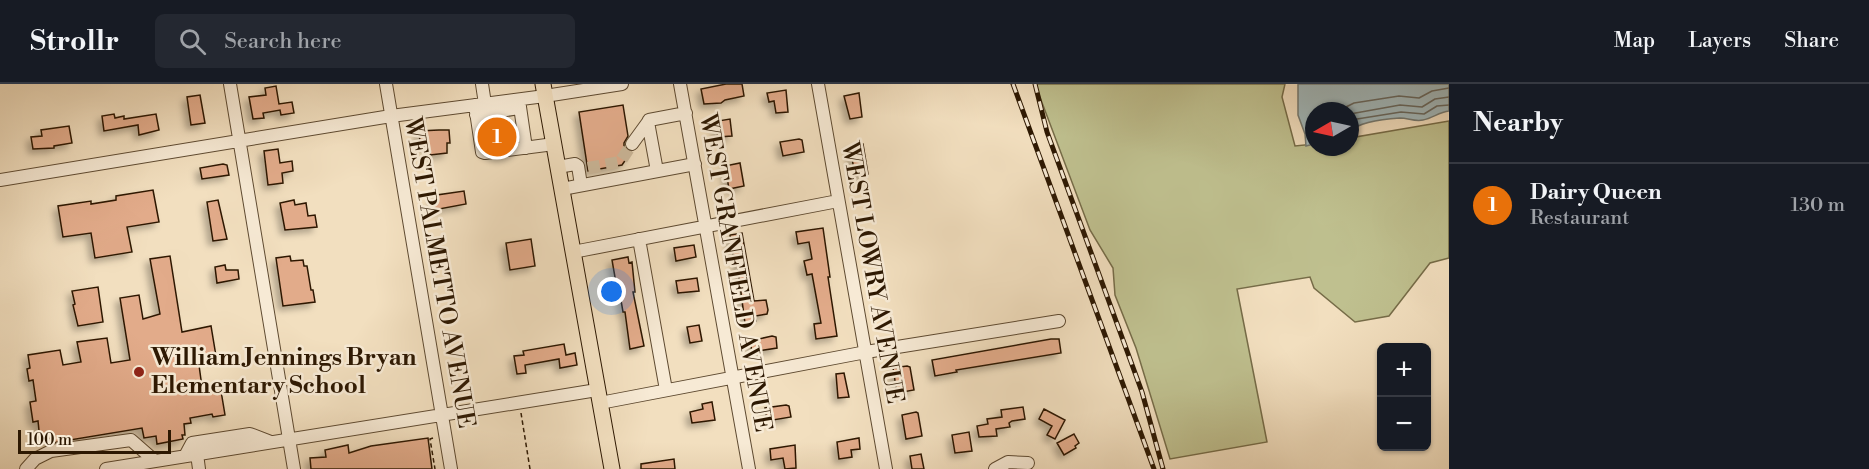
<!DOCTYPE html>
<meta charset="utf-8">
<style>
body{margin:0;font-family:"Libre Bodoni",serif;background:#242831;color:#f1f3f6}
.controls{position:absolute;right:18px;bottom:18px;display:grid;overflow:hidden;border-radius:9px;box-shadow:0 2px 4px #0004}
.controls button{width:54px;height:54px;display:grid;place-items:center;padding:0;border:0;border-bottom:2px solid #363941;background:#171b24;color:#f1f3f6;font:30px sans-serif}
.compass{position:absolute;left:1305px;top:18px;width:54px;height:54px;border-radius:50%;background:#171b24;box-shadow:0 2px 4px #0004;rotate:261deg}
.scale{position:absolute;left:18px;bottom:15px;width:153px;box-sizing:border-box;padding-left:6px;border:3px solid #2d1802;border-top:0;font-size:16px;line-height:21px;white-space:nowrap;color:#2d1802;-webkit-text-stroke:4px #f7ead5;paint-order:stroke}
.you{position:absolute;left:612px;top:208px;width:21px;height:21px;margin:-15px;border:4px solid #fff;border-radius:50%;background:#1a73e8;box-shadow:0 0 0 9px #1a73e833}
.badge{display:grid;place-items:center;width:39px;height:39px;border-radius:50%;background:#ea580c;color:#fff;font-size:20px;font-weight:700}
.pin{position:absolute;translate:-50% -50%;border:3px solid #fff;box-shadow:0 2px 6px #0006}
.list{margin:0;padding:0;list-style:none}
h2{display:flex;justify-content:space-between;align-items:center;height:78px;margin:0;padding:0 24px;font-size:26px}
h2 small{font-size:20px;font-weight:400;color:#9ea1a6}
.list li{display:grid;grid-template-columns:39px 1fr auto;gap:18px;align-items:center;box-sizing:border-box;height:84px;padding:0 24px;border-top:2px solid #363941}
.list b{display:block;font-size:22px;white-space:nowrap}
.list p{margin:0;font-size:20px;white-space:nowrap;color:#9ea1a6}
.list em{font-size:20px;font-style:normal;color:#9ea1a6}
.icon{flex:none;width:33px;height:33px;fill:none;stroke:currentColor;stroke-width:2;stroke-linecap:round;stroke-linejoin:round}
.map{position:relative;flex:none;width:1449px;height:385px;overflow:hidden}
header{display:flex;align-items:center;gap:36px;box-sizing:border-box;height:84px;padding:0 30px;background:#171b24;border-bottom:2px solid #363941}
header strong{font-size:28px}
nav{display:flex;gap:33px;margin-inline-start:auto;font-size:21px}
.search{width:420px;height:54px;background:#242831;display:flex;align-items:center;gap:15px;box-sizing:border-box;padding:0 21px;border-radius:9px;color:#9ea1a6;font-size:22px}
main{display:flex}
aside{flex:1;background:#171b24}
.map>svg:first-child{display:block}
.green{fill:#bfc08f;stroke:#766c48;stroke-width:1.5}
.water{fill:#a1b9bd;stroke:#737972;stroke-width:1.5}
.lines{fill:none;stroke-linecap:round;stroke-linejoin:round}
.shore{stroke:#676860;stroke-width:1.5}
.building{fill:#e2ab8a;stroke:#2d1802;stroke-width:1.5;filter:url(#shadow)}
.minor-tunnel{stroke:#cbb799;stroke-width:12;stroke-dasharray:12 6;stroke-linecap:butt}
.minor-casing{stroke:#5e4a31;stroke-width:14}
.major-casing{stroke:#2d1802;stroke-width:17}
.path{stroke:#2d1802;stroke-width:1.5;stroke-dasharray:4.5 3;stroke-linecap:butt}
.minor{stroke:#f7ead5;stroke-width:12}
.major{stroke:#f2dfbf;stroke-width:15}
.rail-casing{stroke:#2d1802;stroke-width:5}
.rail{stroke:#f7ead5;stroke-width:3;stroke-dasharray:9;stroke-linecap:butt}
.poi-dot{fill:#8f2418;stroke:#f7ead5;stroke-width:2}
.labels{text-anchor:middle;dominant-baseline:central;stroke-width:5;stroke-linejoin:round;paint-order:stroke}
.street-label{font-size:24px;fill:#2d1802;stroke:#f7ead5}
.poi-label{font-size:24px;font-weight:bold;fill:#2d1802;stroke:#f7ead5;text-anchor:start}
</style>
<header>
<strong>Strollr</strong>
<div class="search"><svg class="icon" aria-label="search" viewBox="0 0 24 24"><circle cx="10" cy="10" r="6"/><path d="M15 15l6 6"/></svg>Search here</div>
<nav><a>Map</a><a>Layers</a><a>Share</a></nav>
</header>
<main>
<div class="map">
<svg width="1449" height="385" viewBox="0 0 1449 385">
<defs>
<filter id="shadow"><feDropShadow dx="-4.5" dy="4.5" stdDeviation="3" flood-color="#0004"/></filter>
</defs>
<rect width="100%" height="100%" fill="#f2dfbf"/>
<filter id="stains"><feTurbulence type="fractalNoise" baseFrequency=".00333" numOctaves="4"/><feColorMatrix values="0 0 0 0 .2 0 0 0 0 .09 0 0 0 0 .02 0 0 0 .5 -.17"/></filter>
<radialGradient id="worn" r=".72"><stop offset=".6" stop-color="#630" stop-opacity="0"/><stop offset="1" stop-color="#630" stop-opacity=".3"/></radialGradient>
<!-- green -->
<path class="green" d="M1035 0H1285L1282 13 1295 62 1314 60V63H1350V54L1449 37V174L1430 179 1389 232 1355 238 1314 204 1310 193 1237 205 1267 358 1170 375 1136 264 1115 211 1113 184 1090 146Z"/>
<!-- water -->
<path class="water" d="M1298 0H1449V27C1439 28 1433 34 1423 36 1415 38 1408 34 1400 34 1385 35 1361 37 1350 47V27H1314V60L1306 62 1305 50 1298 31Z"/>
<g class="lines">
<!-- shore -->
<path class="shore" d="M1338 27 1354 19 1399 12 1419 14 1432 7 1449 4
M1350 30 1400 21 1422 23 1435 15 1449 13
M1350 39 1357 35 1401 28 1424 30 1437 22 1449 21"/>
</g>
<!-- building -->
<path class="building" d="M726 0H742L744 12 725 16 721 19 704 20 701 5Z
M276 2 279 20 292 18 294 29 281 31 280 26 263 29 264 34 253 35 249 13 266 11 265 4Z
M786 6 788 28 776 29 774 17 769 18 767 9Z
M859 9 862 33 850 35 844 12Z
M200 11 205 39 191 41 187 13Z
M623 21 628 52 624 59V63L631 68 622 81 588 87 579 28Z
M114 30 115 34 124 32V35L156 30 159 46 139 51 138 41 104 47 102 32Z
M730 35 732 52 718 53 716 44H719L718 37Z
M505 41 508 58 489 60 487 44Z
M69 42 72 59 54 62V64L33 65 31 53 42 52 41 46Z
M439 46H449L450 59H447V69L430 71 429 62H422V57L420 58 419 47Z
M799 55 802 56 804 68 783 72 780 58Z
M863 60 868 90 855 92 850 62Z
M278 65 280 79 292 77 293 87 282 89 283 99 268 101 264 67Z
M740 79 744 102 729 105 725 82Z
M223 80 227 81 229 91 202 95 200 84Z
M153 106 159 138 127 143 132 168 95 174 91 149 63 153 58 122 91 117V120L116 116V112Z
M464 107 466 120 434 126 432 117 438 116 437 111Z
M218 116 227 155 213 157 207 118Z
M294 116 295 121 306 119 308 132 315 131 317 143 285 146 280 119Z
M823 144 830 193H828L837 252 816 255 814 240 821 239 812 190 807 191 804 177 812 175 809 158 798 160 796 148Z
M742 149 754 217 766 216 768 226 767 230 755 232 756 237 745 239 736 171H733L730 151Z
M531 155 535 182 510 186 506 159Z
M694 161 696 173 676 177 674 164Z
M170 172 182 248 211 242 216 272 198 274 202 303 220 301 225 331 213 333 212 330 190 334 191 339 184 340 185 351H182L183 355 157 360 156 352 144 354 142 344 52 359 51 354 40 356 38 337 33 338 30 318 36 317 33 296 29 297 27 285 30 284 28 271 60 266 63 281 81 278 77 258 107 254 111 279 130 276 120 214 139 211 143 235 160 230 150 175Z
M290 172 291 177 303 176 304 182H307L311 206H313L315 218 283 222 276 174Z
M628 173 629 179 632 178 635 208H633L644 262 630 265 625 228H623L618 199H616L612 176Z
M225 181 226 186H238L239 195 217 199 215 183Z
M697 194 699 207 678 209 676 197Z
M98 203 103 238 78 242 73 221 75 220 72 207Z
M699 241 702 257 690 259 687 243Z
M772 252 776 253 777 264 752 268 750 257Z
M1051 255H1059L1061 269 956 286 957 288 935 292 932 276Z
M564 260 566 271 575 269 577 281 560 284 559 275 525 281 526 289 517 290 514 272 524 271 523 267Z
M907 282 910 283 914 306 897 309 893 284Z
M844 289 849 313 838 314 836 290Z
M712 318 715 336 692 339 690 328 703 325 702 320Z
M786 321 789 322 791 333 767 337 765 324Z
M1023 323 1025 335 1012 337 1009 339 1010 343 996 345 997 352 979 353 977 342 988 340 987 335 1002 333 1001 326Z
M1044 325 1065 336 1055 355 1047 351 1052 342 1039 335Z
M916 328 918 329 922 352 906 355 902 331Z
M969 348 972 367 955 369 952 351Z
M1074 350 1079 359 1075 362 1076 364 1064 371 1057 359Z
M428 354 432 385H311L310 374 326 373 325 366 348 361 349 369 371 362Z
M859 354 860 365 851 366 852 373 839 375 837 358Z
M795 361 796 384 785 385 783 374 771 376 770 365Z
M921 370 924 385H912L910 372Z
M674 375 675 385H641V380Z"/>
<g class="lines">
<!-- minor-tunnel -->
<path class="minor-tunnel" d="M588 84 620 78 632 60"/>
<!-- minor casing -->
<g class="minor-casing">
<path id="minor" d="M230 0 294 385
M386 0 451 385
M482 0 485 20
M680 0 749 385
M818 0 886 385
M519 16 526 64
M475 21 482 68 485 69 554 60
M476 31 519 24
M632 60 648 38
M558 83 575 80 578 82 581 101
M657 87 648 38 649 36 686 29
M0 96 391 32 545 12 622 0
M562 105 695 80
M639 155 666 306
M573 168 838 117
M600 319 866 268 1059 237
M197 370 199 385
M185 372 192 359 250 350 271 358
M26 385 35 375 51 367 131 356 155 377
M106 385 597 306
M995 385 1008 378 1028 379"/>
</g>
<!-- major casing -->
<g class="major-casing">
<path id="major" d="M543 0 612 385"/>
</g>
<!-- path -->
<path class="path" d="M521 329 530 385
M433 354 430 355 435 385"/>
<!-- minor -->
<use href="#minor" class="minor"/>
<!-- major -->
<use href="#major" class="major"/>
<!-- rail casing -->
<g class="rail-casing">
<path id="rail" d="M1013 0 1154 385
M1035 0 1047 48 1142 308 1163 385"/>
</g>
<!-- rail -->
<use href="#rail" class="rail"/>
</g>
<!-- markers -->
<circle class="poi-dot" cx="139" cy="288" r="6"/>
<g class="labels">
<!-- street labels -->
<g class="street-label">
<text transform="translate(439 189) rotate(80)">WEST PALMETTO AVENUE</text>
<text transform="translate(735 189) rotate(80)">WEST GRANFIELD AVENUE</text>
<text transform="translate(872 189) rotate(80)">WEST LOWRY AVENUE</text>
</g>
<!-- poi labels -->
<g class="poi-label">
<text x="151" y="274">William Jennings Bryan<tspan x="151" dy="28">Elementary School</tspan></text>
</g>
</g>
<rect width="100%" height="100%" filter="url(#stains)"/>
<rect width="100%" height="100%" fill="url(#worn)"/>
</svg>
<div class="controls">
<button>+</button>
<button>−</button>
</div>
<svg class="compass" viewBox="-18 -18 36 36"><path d="M0-13l5 13h-10z" fill="#e53935"/><path d="M0 13l5-13h-10z" fill="#9ea1a6"/></svg>
<div class="scale">100 m</div>
<div class="you"></div>
<div class="pin badge" style="left:497px;top:53px;background:#e8710a">1</div>
</div>
<aside>
<h2>Nearby<small></small></h2>
<ul class="list">
<li><span class="badge" style="background:#e8710a">1</span><div><b>Dairy Queen</b><p>Restaurant</p></div><em>130 m</em></li>
</ul>
</aside>
</main>
